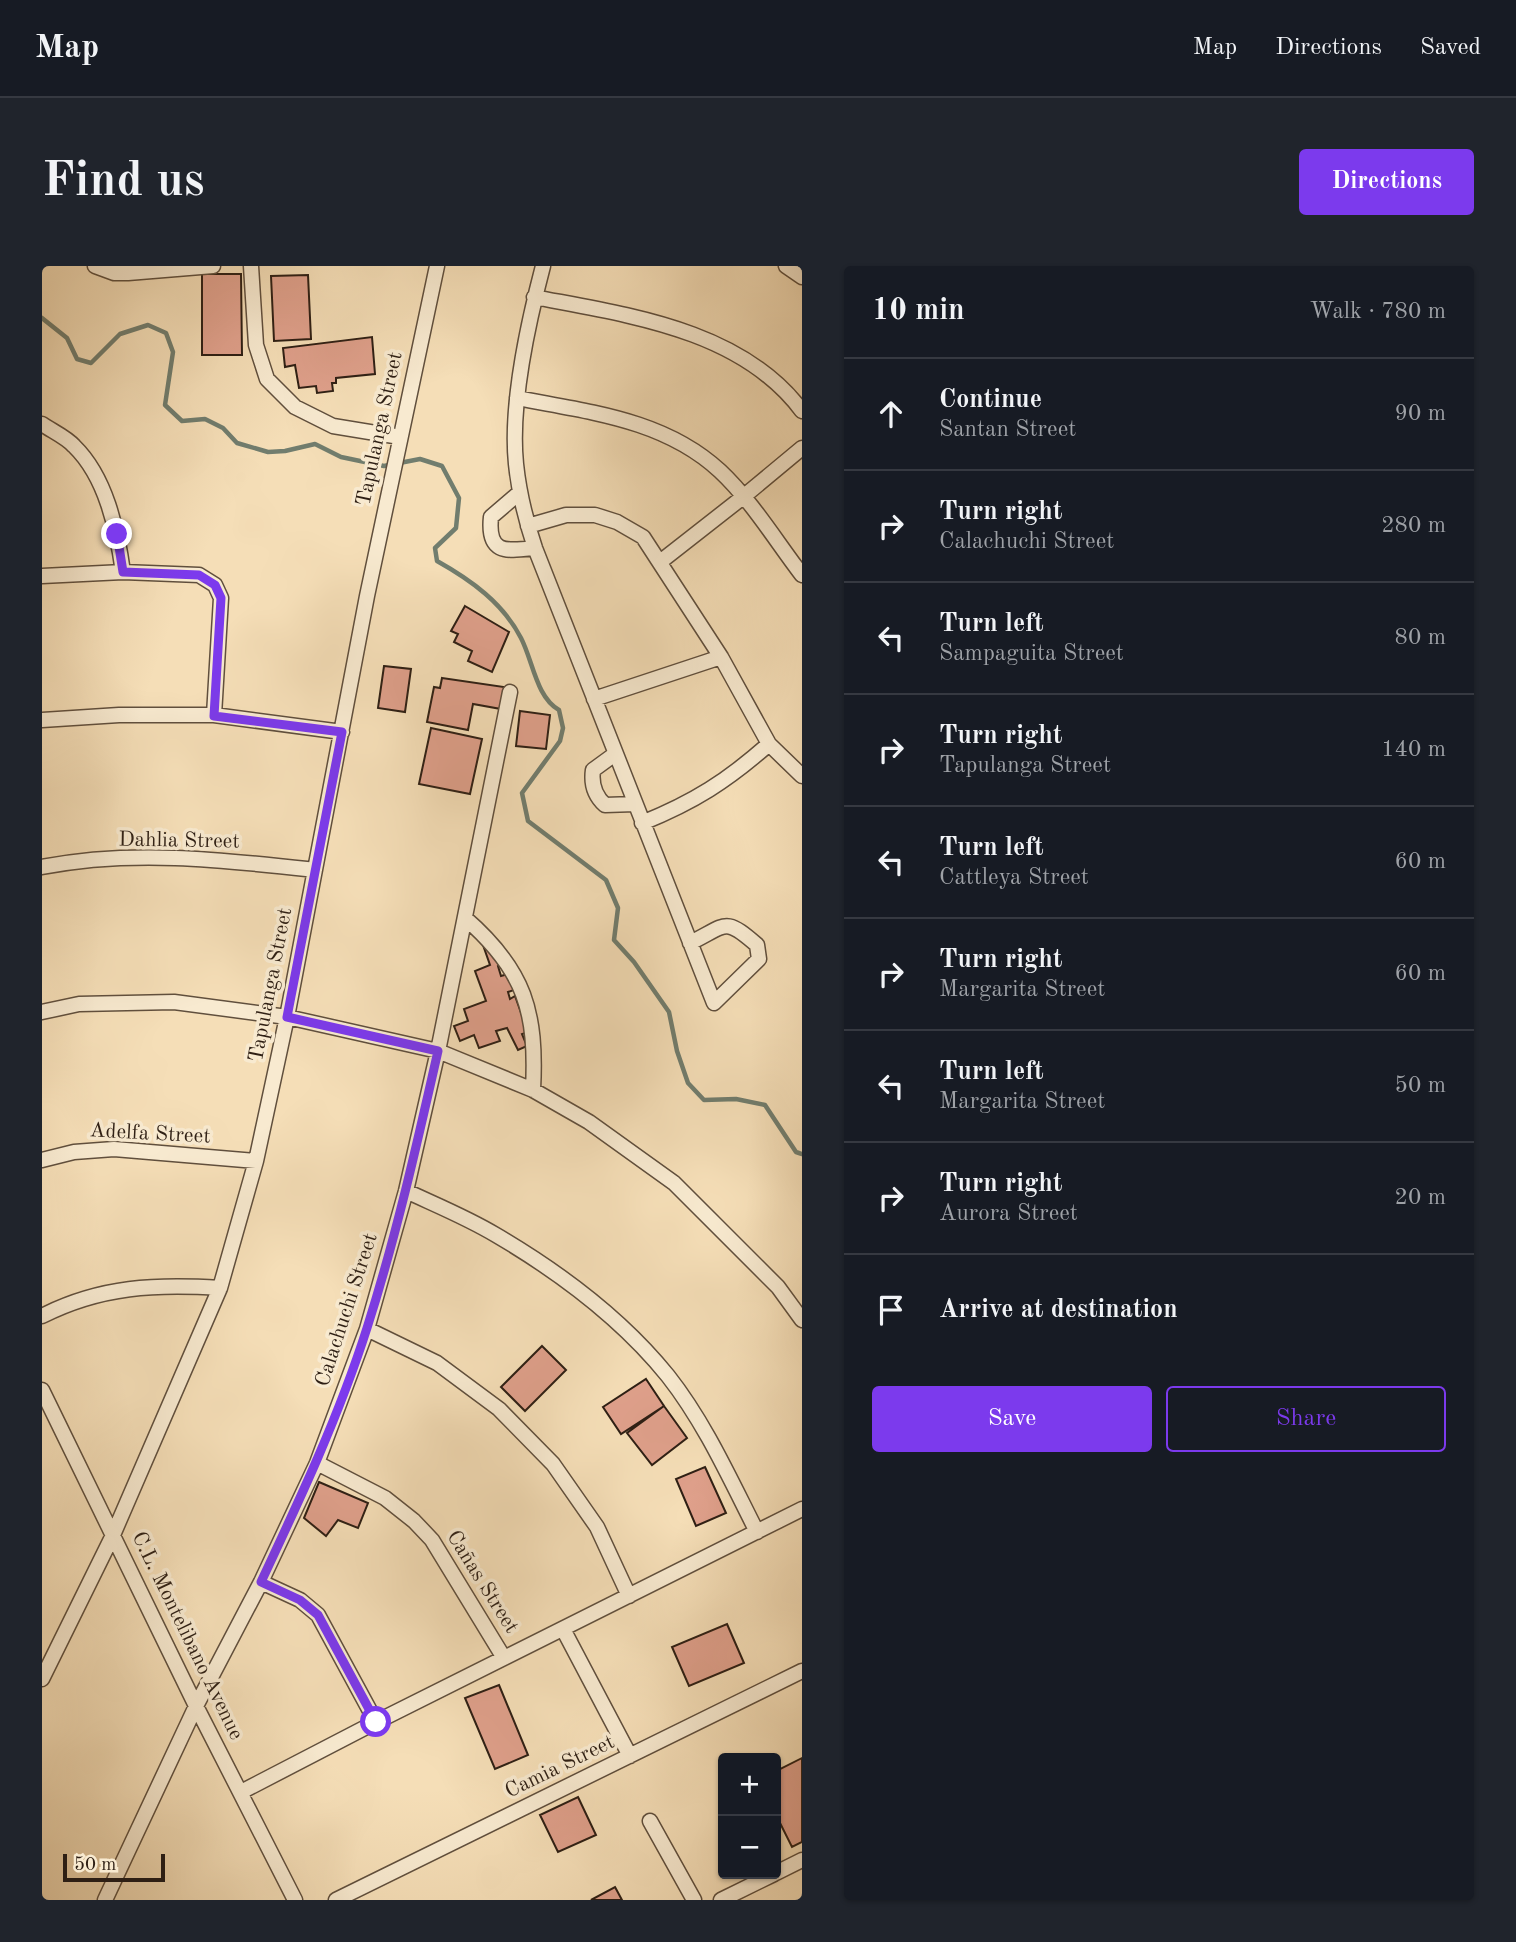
<!DOCTYPE html>
<meta charset="utf-8">
<style>
body{margin:0;font-family:"Old Standard TT",serif;background:#20242c;color:#f1f3f6}
.controls{position:absolute;right:21px;bottom:21px;display:grid;overflow:hidden;border-radius:7px;box-shadow:0 2px 5px #0004}
.controls button{width:63px;height:63px;display:grid;place-items:center;padding:0;border:0;border-bottom:2px solid #363941;background:#171b24;color:#f1f3f6;font:35px sans-serif}
.scale{position:absolute;left:21px;bottom:18px;width:102px;box-sizing:border-box;padding-left:7px;border:4px solid #2e1f14;border-top:0;font-size:19px;line-height:24px;white-space:nowrap;color:#2e1f14;-webkit-text-stroke:5px #f8ead0;paint-order:stroke}
.stop{position:absolute;width:21px;height:21px;margin:-16px;border:5px solid #7c3aed;border-radius:50%;background:#fff}
.stop.end{background:#7c3aed;border-color:#fff;box-shadow:0 2px 7px #0008}
.list{margin:0;padding:0;list-style:none}
h2{display:flex;justify-content:space-between;align-items:center;height:91px;margin:0;padding:0 28px;font-size:30px}
h2 small{font-size:23px;font-weight:400;color:#9ea1a6}
.list li{display:grid;grid-template-columns:46px 1fr auto;gap:21px;align-items:center;box-sizing:border-box;height:112px;padding:0 28px;border-top:2px solid #363941}
.list b{display:block;font-size:26px;white-space:nowrap}
.list p{margin:0;font-size:23px;white-space:nowrap;color:#9ea1a6}
.list em{font-size:23px;font-style:normal;color:#9ea1a6}
.actions{display:flex;gap:14px;padding:21px 28px}
.actions a{flex:1;padding:16px 0;border:2px solid #7c3aed;border-radius:7px;text-align:center;font-size:24px;color:#7c3aed}
.actions .main{background:#7c3aed;color:#fff}
.icon{flex:none;width:38px;height:38px;fill:none;stroke:currentColor;stroke-width:2;stroke-linecap:round;stroke-linejoin:round}
.map{position:relative;flex:none;width:760px;height:1634px;overflow:hidden;border-radius:7px}
header{display:flex;align-items:center;gap:42px;box-sizing:border-box;height:98px;padding:0 35px;background:#171b24;border-bottom:2px solid #363941}
header strong{font-size:33px}
nav{display:flex;gap:38px;margin-inline-start:auto;font-size:24px}
.intro{display:flex;align-items:center;justify-content:space-between;box-sizing:border-box;height:168px;padding:0 42px}
h1{margin:0;font-size:49px}
.button{padding:18px 32px;border-radius:7px;background:#7c3aed;color:#fff;font-size:24px;font-weight:700}
main{display:flex;gap:42px;padding:0 42px}
aside{flex:1;background:#171b24;border-radius:7px;box-shadow:0 2px 5px #0004}
.map>svg:first-child{display:block}
.lines{fill:none;stroke-linecap:round;stroke-linejoin:round}
.stream{stroke:#717d6e;stroke-width:4.5}
.building{fill:#dfa08b;stroke:#2e1f14;stroke-width:2}
.minor-casing{stroke:#604f3d;stroke-width:17}
.minor{stroke:#f8ead0;stroke-width:14}
.route{stroke:#7c3aed;stroke-width:9}
.labels{text-anchor:middle;dominant-baseline:central;stroke-width:7;stroke-linejoin:round;paint-order:stroke}
.street-label{font-size:21px;fill:#2e1f14;stroke:#f8ead0}
</style>
<header>
<strong>Map</strong>
<nav><a>Map</a><a>Directions</a><a>Saved</a></nav>
</header>
<div class="intro"><h1>Find us</h1><a class="button">Directions</a></div>
<main>
<div class="map">
<svg width="760" height="1634" viewBox="0 0 760 1634">
<rect width="100%" height="100%" fill="#f5deb7"/>
<filter id="stains"><feTurbulence type="fractalNoise" baseFrequency=".00286" numOctaves="4"/><feColorMatrix values="0 0 0 0 .2 0 0 0 0 .09 0 0 0 0 .02 0 0 0 .5 -.17"/></filter>
<radialGradient id="worn" r=".72"><stop offset=".6" stop-color="#630" stop-opacity="0"/><stop offset="1" stop-color="#630" stop-opacity=".3"/></radialGradient>
<g class="lines">
<!-- stream -->
<path class="stream" d="M0 52 25 72 35 93 49 97 78 68 106 59 124 67 131 86 123 139 140 155 163 153 181 162 195 177 226 186 243 185 273 178 299 191 342 200 378 193 400 200 417 232 414 262 393 282 395 295C429 314 461 337 479 372 491 395 494 431 517 444L521 462 518 475 480 527 486 555 564 614 576 642 572 674 592 696 627 746 635 785 646 817 662 834 694 833 723 839 754 886 760 888"/>
</g>
<!-- building -->
<path class="building" d="M160 8H199L200 89H160Z
M266 9 269 73 232 75 229 10Z
M330 71 333 108 294 112V117H290L291 125 275 127 274 120 257 122 253 99 243 101 241 82Z
M423 340 467 366 450 406 426 395 430 385 412 376 416 368 409 365Z
M342 400 369 403 363 446 336 442Z
M400 412 462 421 459 443 431 438 426 464 385 456 392 421 398 422Z
M478 445 508 449 504 483 474 480Z
M389 462 440 473 428 528 377 518Z
M446 677 461 698 456 700 459 710 466 708 472 724 466 726 468 733 473 730 486 766 480 768 485 780 476 784 465 762 454 765 458 775 437 782 432 769 418 775 412 760 426 755 422 743 444 735 433 705 448 699 441 679Z
M500 1080 524 1104 483 1145 459 1121Z
M604 1113 622 1140 579 1168 561 1141Z
M622 1140 645 1172 610 1199 585 1167Z
M663 1201 684 1247 654 1260 634 1213Z
M277 1216 326 1237 316 1262 296 1254 284 1270 262 1252Z
M685 1358 702 1397 647 1420 630 1381Z
M457 1419 486 1489 453 1503 423 1432Z
M760 1492V1576L750 1581 734 1549V1505Z
M536 1531 554 1569 516 1586 498 1549Z
M573 1621 580 1634H549Z"/>
<g class="lines">
<!-- minor casing -->
<g class="minor-casing">
<path id="minor" d="M53 0 72 7H86L171 0
M209 0 214 79 225 113 253 141 291 160 358 171
M501 0C486 57 468 140 474 198 477 227 484 255 493 282L672 737 717 693 715 679C682 650 685 659 648 677
M744 0 760 11
M492 31C585 49 699 63 760 145
M475 132C546 146 622 153 678 205 709 234 734 275 760 309
M0 158C10 165 24 171 32 180 64 211 75 263 81 306
M477 227 449 251C445 289 465 285 493 282
M486 260 524 249H553L575 256 601 271 679 391 727 478 760 510
M618 296 701 231 760 182
M0 310 81 306 157 309 173 319 179 332 172 449
M552 433 679 391
M0 454 77 449H172L300 466
M573 488 551 504C549 518 553 530 563 539L593 538
M600 557C652 536 685 515 727 478
M0 601C90 583 183 594 273 604
M423 652C483 704 495 746 491 824
M0 746 37 738 132 736 245 751 396 785 491 824 547 856 632 917 736 1021 760 1054
M0 894 32 886 72 883 214 895
M364 925C394 939 426 952 454 969 517 1006 580 1053 626 1110 663 1157 688 1213 715 1266
M0 1050C59 1020 114 1018 178 1022
M325 1063 395 1097 457 1143 511 1198 555 1261 587 1330
M0 1124 154 1440 253 1634
M275 1197 343 1232 372 1255 390 1274 462 1392
M219 1316 258 1334 276 1349 334 1456
M521 1363 588 1490
M0 1413 71 1269 178 1022 214 895 245 751 325 330 395 0
M199 1526 334 1456 760 1243
M608 1555 652 1634
M734 1607 760 1594
M63 1634 154 1440 219 1316 275 1197 325 1063 364 925 396 785 468 426
M294 1634 760 1405
M679 1634 732 1608"/>
</g>
<!-- minor -->
<use href="#minor" class="minor"/>
</g>
<g class="lines">
<!-- route -->
<path class="route" d="M75 268 81 306 157 309 173 319 179 332 172 450 300 466 245 751 396 785C375 878 354 971 325 1062 297 1150 258 1233 219 1316L258 1334 276 1349 334 1456"/>
</g>
<g class="labels">
<!-- street labels -->
<g class="street-label">
<text transform="translate(338 163) rotate(-78)">Tapulanga Street</text>
<text transform="translate(137 575) rotate(1)">Dahlia Street</text>
<text transform="translate(229 719) rotate(-79)">Tapulanga Street</text>
<text transform="translate(108 868) rotate(3)">Adelfa Street</text>
<text transform="translate(305 1044) rotate(-72)">Calachuchi Street</text>
<text transform="translate(440 1316) rotate(58)">Cañas Street</text>
<text transform="translate(145 1370) rotate(64)">C.L. Montelibano Avenue</text>
<text transform="translate(518 1501) rotate(-26)">Camia Street</text>
</g>
</g>
<rect width="100%" height="100%" filter="url(#stains)"/>
<rect width="100%" height="100%" fill="url(#worn)"/>
</svg>
<div class="controls">
<button>+</button>
<button>−</button>
</div>
<div class="scale">50 m</div>
<div class="stop" style="left:334px;top:1456px"></div>
<div class="stop end" style="left:75px;top:268px"></div>
</div>
<aside>
<h2>10 min<small>Walk · 780 m</small></h2>
<ul class="list">
<li><svg class="icon" aria-label="ahead" viewBox="0 0 24 24"><path d="M12 20V5M6 11l6-6 6 6"/></svg><div><b>Continue</b><p>Santan Street</p></div><em>90 m</em></li>
<li><svg class="icon" aria-label="right" viewBox="0 0 24 24"><path d="M7 20v-9h11M14 6l5 5-5 5"/></svg><div><b>Turn right</b><p>Calachuchi Street</p></div><em>280 m</em></li>
<li><svg class="icon" aria-label="left" viewBox="0 0 24 24"><path d="M17 20v-9H6M10 6l-5 5 5 5"/></svg><div><b>Turn left</b><p>Sampaguita Street</p></div><em>80 m</em></li>
<li><svg class="icon" aria-label="right" viewBox="0 0 24 24"><path d="M7 20v-9h11M14 6l5 5-5 5"/></svg><div><b>Turn right</b><p>Tapulanga Street</p></div><em>140 m</em></li>
<li><svg class="icon" aria-label="left" viewBox="0 0 24 24"><path d="M17 20v-9H6M10 6l-5 5 5 5"/></svg><div><b>Turn left</b><p>Cattleya Street</p></div><em>60 m</em></li>
<li><svg class="icon" aria-label="right" viewBox="0 0 24 24"><path d="M7 20v-9h11M14 6l5 5-5 5"/></svg><div><b>Turn right</b><p>Margarita Street</p></div><em>60 m</em></li>
<li><svg class="icon" aria-label="left" viewBox="0 0 24 24"><path d="M17 20v-9H6M10 6l-5 5 5 5"/></svg><div><b>Turn left</b><p>Margarita Street</p></div><em>50 m</em></li>
<li><svg class="icon" aria-label="right" viewBox="0 0 24 24"><path d="M7 20v-9h11M14 6l5 5-5 5"/></svg><div><b>Turn right</b><p>Aurora Street</p></div><em>20 m</em></li>
<li><svg class="icon" aria-label="arrive" viewBox="0 0 24 24"><path d="M6 21V4h12l-3 4 3 4H6"/></svg><div><b>Arrive at destination</b></div></li>
</ul>
<div class="actions"><a class="main">Save</a><a>Share</a></div>
</aside>
</main>
